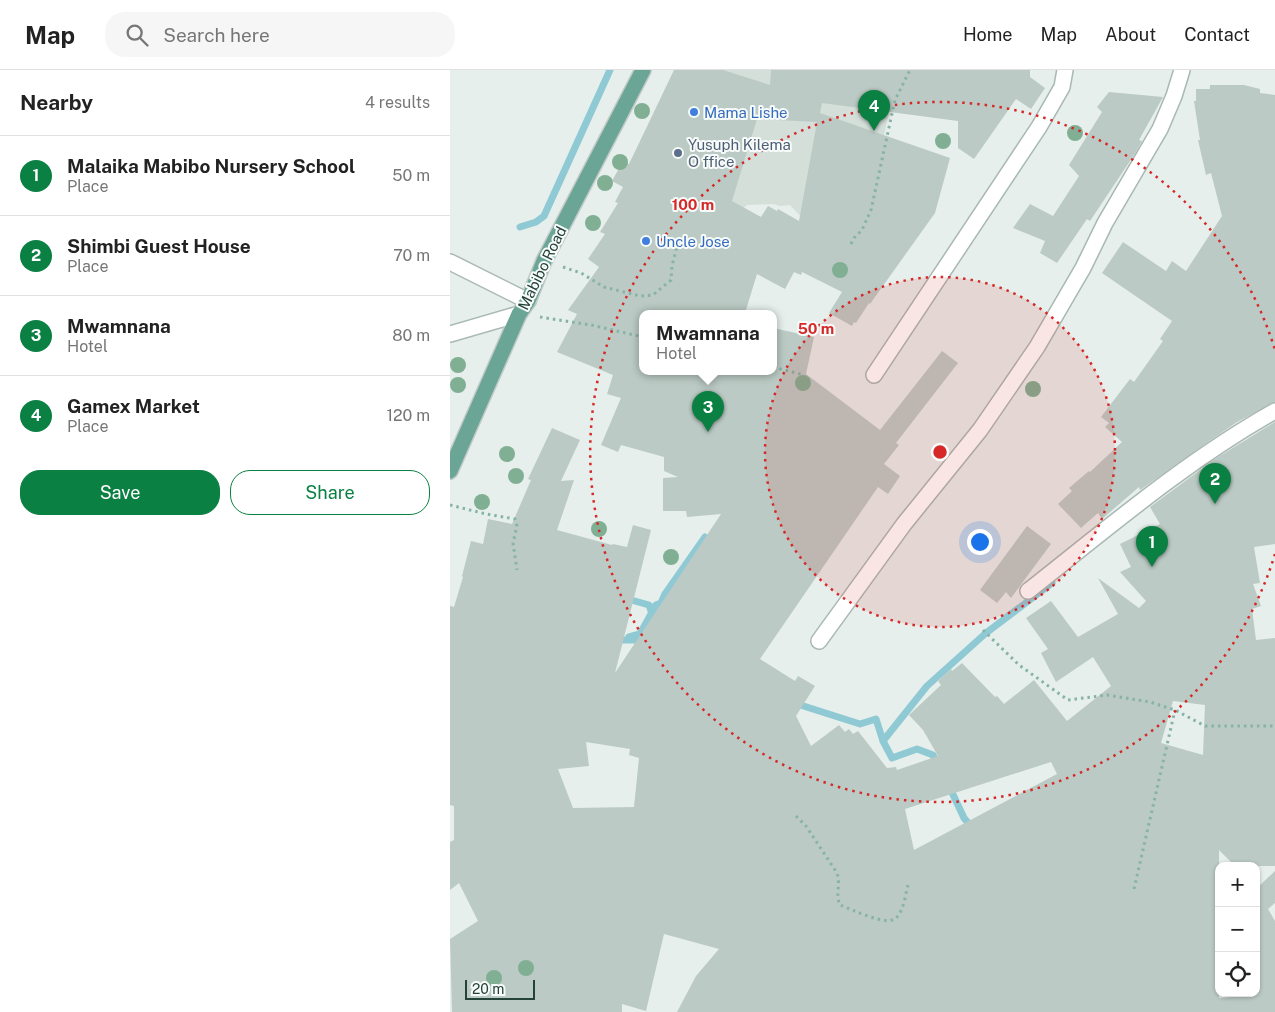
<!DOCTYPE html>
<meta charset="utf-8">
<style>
body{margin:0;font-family:"Public Sans",sans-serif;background:#f6f6f6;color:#222}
.controls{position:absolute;right:15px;bottom:15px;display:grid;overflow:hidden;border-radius:10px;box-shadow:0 1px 4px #0004}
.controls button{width:45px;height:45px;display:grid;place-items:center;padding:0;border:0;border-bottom:1px solid #e0e0e0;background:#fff;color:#222;font:25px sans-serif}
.scale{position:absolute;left:15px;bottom:12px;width:70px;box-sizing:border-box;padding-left:5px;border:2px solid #24423a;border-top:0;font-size:14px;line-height:18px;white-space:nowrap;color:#24423a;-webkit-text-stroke:4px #f7fbf9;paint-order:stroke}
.you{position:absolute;left:529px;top:471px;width:18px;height:18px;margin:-12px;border:4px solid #fff;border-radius:50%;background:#1a73e8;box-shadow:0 0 0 8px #1a73e833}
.badge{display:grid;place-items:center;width:32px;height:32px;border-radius:50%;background:#0b8043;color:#fff;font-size:16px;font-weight:700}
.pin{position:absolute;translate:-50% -41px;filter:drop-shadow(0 1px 2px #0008)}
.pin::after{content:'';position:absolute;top:26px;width:18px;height:15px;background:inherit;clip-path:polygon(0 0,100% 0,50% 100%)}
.popup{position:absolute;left:189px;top:240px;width:138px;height:65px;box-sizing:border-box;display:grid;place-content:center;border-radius:10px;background:#fff;filter:drop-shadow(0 1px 4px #0005);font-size:16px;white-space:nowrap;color:#767676}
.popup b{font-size:19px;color:#222}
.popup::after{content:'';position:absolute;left:50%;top:100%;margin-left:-10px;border:10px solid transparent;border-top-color:#fff}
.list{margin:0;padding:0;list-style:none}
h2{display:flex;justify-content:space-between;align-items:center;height:65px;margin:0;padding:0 20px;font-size:21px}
h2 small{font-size:16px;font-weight:400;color:#767676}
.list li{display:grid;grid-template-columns:32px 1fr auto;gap:15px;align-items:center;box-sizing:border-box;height:80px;padding:0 20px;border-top:1px solid #e0e0e0}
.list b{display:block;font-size:19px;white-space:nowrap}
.list p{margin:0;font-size:16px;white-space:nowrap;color:#767676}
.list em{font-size:16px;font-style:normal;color:#767676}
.actions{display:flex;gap:10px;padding:15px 20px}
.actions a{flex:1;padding:11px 0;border:1px solid #0b8043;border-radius:20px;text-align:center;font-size:18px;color:#0b8043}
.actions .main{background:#0b8043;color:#fff}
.icon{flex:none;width:28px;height:28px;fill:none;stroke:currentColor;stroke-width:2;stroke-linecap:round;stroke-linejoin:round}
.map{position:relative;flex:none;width:825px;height:942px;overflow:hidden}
header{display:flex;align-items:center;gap:30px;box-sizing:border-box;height:70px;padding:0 25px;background:#fff;border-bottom:1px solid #e0e0e0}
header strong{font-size:24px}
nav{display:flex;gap:28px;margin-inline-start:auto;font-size:18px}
.search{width:350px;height:45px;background:#f6f6f6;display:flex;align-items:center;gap:12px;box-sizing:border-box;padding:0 18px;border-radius:20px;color:#767676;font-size:19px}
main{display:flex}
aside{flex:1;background:#fff}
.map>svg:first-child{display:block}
.built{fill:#d4dfda}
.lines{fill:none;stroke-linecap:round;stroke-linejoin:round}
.stream{stroke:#8ec9d4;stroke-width:7}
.building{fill:#bbcac4;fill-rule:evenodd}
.minor-casing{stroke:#a8b8b2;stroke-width:18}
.major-casing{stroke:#c2cac8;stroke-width:18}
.path{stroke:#86b3a5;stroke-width:3;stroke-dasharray:2.5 4;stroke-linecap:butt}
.minor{stroke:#fff;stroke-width:15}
.major{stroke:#6aa596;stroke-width:15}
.tree{fill:#80af93}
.ring{fill:none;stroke:#d62828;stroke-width:2.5;stroke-dasharray:2.5 5}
.shop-dot{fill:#3f7fe0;stroke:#f7fbf9;stroke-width:2}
.service-dot{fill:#5c6f8a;stroke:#f7fbf9;stroke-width:2}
.labels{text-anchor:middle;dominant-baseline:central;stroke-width:4;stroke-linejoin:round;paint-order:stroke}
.shop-label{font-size:15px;fill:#366cbe;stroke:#f7fbf9;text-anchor:start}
.service-label{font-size:15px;fill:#4e5e75;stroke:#f7fbf9;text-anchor:start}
.street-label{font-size:15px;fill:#24423a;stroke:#f7fbf9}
.centre{fill:#d62828;stroke:#f7fbf9;stroke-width:2.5}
.ring-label{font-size:15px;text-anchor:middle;font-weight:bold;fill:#d62828;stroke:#f7fbf9;stroke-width:4;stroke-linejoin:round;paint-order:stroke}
</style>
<header>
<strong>Map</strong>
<div class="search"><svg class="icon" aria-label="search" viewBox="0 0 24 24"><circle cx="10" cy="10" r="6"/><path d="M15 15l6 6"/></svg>Search here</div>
<nav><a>Home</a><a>Map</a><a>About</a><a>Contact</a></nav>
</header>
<main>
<aside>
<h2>Nearby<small>4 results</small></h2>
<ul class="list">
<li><span class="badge">1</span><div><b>Malaika Mabibo Nursery School</b><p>Place</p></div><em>50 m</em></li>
<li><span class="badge">2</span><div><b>Shimbi Guest House</b><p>Place</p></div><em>70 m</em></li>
<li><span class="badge">3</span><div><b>Mwamnana</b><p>Hotel</p></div><em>80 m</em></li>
<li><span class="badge">4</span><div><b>Gamex Market</b><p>Place</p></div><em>120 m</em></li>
</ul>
<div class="actions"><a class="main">Save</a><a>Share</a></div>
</aside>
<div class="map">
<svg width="825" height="942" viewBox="0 0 825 942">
<rect width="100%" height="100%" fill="#e6efeb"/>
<!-- built -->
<path class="built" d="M270 0H449L416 143 351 147 340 135 330 136 323 134 297 135 282 148Z"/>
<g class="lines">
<!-- stream -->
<path class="stream" d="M70 157 86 152 94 146 160 0
M174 528 199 535 202 544
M179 567 190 564 206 535 211 533 215 524 255 467
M167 574 170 570H195
M344 633 410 654 426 649 433 671 442 688 467 679 483 685 487 694
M433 671 477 616 536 563 602 513
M499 716 514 748 523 759"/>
</g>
<!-- building -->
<path class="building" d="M224 0H273L320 15 321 0H580V7L595 18 581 39 566 29 524 89 508 78V51L372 33 370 43 500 88 485 143 420 234 419 233 406 253 404 252 402 256 379 243 392 222 352 202 351 205 344 202 335 219 307 204 295 243H193V301H323V258L364 267 356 304 430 360 492 281 508 293 446 373 449 375 434 394 450 406 438 424 428 417 310 589 345 611 348 606 365 616 346 646 361 676 389 655 395 662 399 659 403 664 408 661 437 698 446 697 447 700 488 686 473 660 459 645 491 615 488 611 501 599 502 601 512 593 545 627 547 626 554 634 584 610 617 651 661 616 643 587 606 612 591 583 598 579 576 548 601 531 628 567 668 544 648 508 689 538 696 531 670 502 681 497 670 474 710 454 700 437 765 389 825 352V474L804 477 810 513 803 514 811 536 802 539 806 570 825 568V796H785L769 780V928L806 925V819L825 801V833L818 839 825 851V942H227L246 906 269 879 214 864 196 941 172 934V942H2L0 869 28 851 9 813 0 820V772L4 770V736L0 735V536L4 537 13 507 12 506 21 471 33 474 38 449 62 454 81 410 78 409 102 358 130 370 111 411 124 410 107 460 162 475 163 474 177 477 183 455 201 460 165 603 271 444 237 447 236 441H213V408L228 407 214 401V387L171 375 168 382 151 375 171 328 157 324 163 305 107 282 127 244 118 240 149 197 138 189 155 164 150 162 168 133 165 132 173 117 162 111 173 91 179 94ZM307 49 367 52 349 151 328 139 327 141 318 136 311 147 282 131ZM723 631 755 635 753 685 711 673ZM136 672 180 679 179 685 189 688 184 737 123 738 108 699 139 696ZM601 692 607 704 464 780 455 739Z
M760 15H794L810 19V23L825 25V332L787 352 755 374 690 420 689 417 652 449 648 443 631 458 608 434 622 421 619 418 639 401 640 402 672 372 655 357 659 353 651 347 680 309 684 312 713 271 710 269 722 251 652 203 673 172 716 201 722 191 736 201 772 146 761 103 756 105 748 70H750L744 31H746V19H760Z
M659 22 713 27 689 70 692 71 686 82 640 151 637 149 607 193 590 183 595 171 563 158 580 134 603 146 629 106 619 95 652 42 647 37Z
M577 456 601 474 561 528 556 522 547 533 530 520Z"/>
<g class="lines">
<!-- minor casing -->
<g class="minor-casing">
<path id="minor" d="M0 192 78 231
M0 264 69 244
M424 305 589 57 612 17 615 0
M578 521C658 458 736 391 825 341
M369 571 454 454 530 360 587 277 633 198 655 153 710 59 724 26 732 0"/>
</g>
<!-- major casing -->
<g class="major-casing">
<path id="major" d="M0 401 69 244 78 231 94 191 193 0"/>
</g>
<!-- path -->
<path class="path" d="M401 174 404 168 412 160 421 140 445 30 460 0
M113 197 131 203 154 217 190 226 203 225 221 210 222 196 227 176
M90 247 141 255 193 267
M323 297 354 305
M0 435 36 444 65 449 67 456 63 473 67 500
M533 560 569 595 618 630 657 625 700 632 725 640 755 656H825
M346 746 356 756 387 803C391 815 385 824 390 835 401 839 437 857 446 848 454 840 455 826 458 815
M684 819 725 640"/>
<!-- minor -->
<use href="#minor" class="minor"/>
<!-- major -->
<use href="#major" class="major"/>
</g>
<!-- trees -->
<g class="tree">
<circle cx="192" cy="41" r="8"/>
<circle cx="625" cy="63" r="8"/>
<circle cx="493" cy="71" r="8"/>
<circle cx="170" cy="92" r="8"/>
<circle cx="155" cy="113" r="8"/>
<circle cx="143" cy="153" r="8"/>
<circle cx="390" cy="200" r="8"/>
<circle cx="8" cy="295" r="8"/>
<circle cx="353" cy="313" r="8"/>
<circle cx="8" cy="315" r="8"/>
<circle cx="583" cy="319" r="8"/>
<circle cx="57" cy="384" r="8"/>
<circle cx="66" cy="406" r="8"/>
<circle cx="32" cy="432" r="8"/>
<circle cx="149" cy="459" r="8"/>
<circle cx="221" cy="487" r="8"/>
<circle cx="76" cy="898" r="8"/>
<circle cx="44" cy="908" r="8"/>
</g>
<!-- distance rings -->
<circle cx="490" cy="382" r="175" fill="#d62828" fill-opacity=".12"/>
<g class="ring">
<circle cx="490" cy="382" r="175"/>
<path d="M825 484A350 350 0 1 1 825 280"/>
</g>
<!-- markers -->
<g class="shop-dot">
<circle cx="244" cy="42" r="5"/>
<circle cx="196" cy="171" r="5"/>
</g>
<circle class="service-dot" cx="228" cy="83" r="5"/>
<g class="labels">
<!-- shop labels -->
<g class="shop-label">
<text x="254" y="42">Mama Lishe</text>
<text x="206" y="171">Uncle Jose</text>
</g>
<!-- service labels -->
<g class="service-label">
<text x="238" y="74">Yusuph Kilema<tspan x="238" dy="17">O ffice</tspan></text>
</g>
<!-- street labels -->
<g class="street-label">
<text transform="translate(92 198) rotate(-64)">Mabibo Road</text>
</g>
</g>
<circle cx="490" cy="382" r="8" class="centre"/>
<g class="ring-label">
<text x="243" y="140">100 m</text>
<text x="366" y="264">50 m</text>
</g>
</svg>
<div class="controls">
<button>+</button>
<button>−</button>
<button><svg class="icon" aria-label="locate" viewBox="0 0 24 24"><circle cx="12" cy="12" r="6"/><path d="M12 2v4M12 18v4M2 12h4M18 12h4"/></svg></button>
</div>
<div class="scale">20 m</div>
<div class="you"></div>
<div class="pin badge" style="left:702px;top:497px">1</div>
<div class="pin badge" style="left:765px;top:434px">2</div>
<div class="pin badge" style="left:258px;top:362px">3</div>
<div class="popup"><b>Mwamnana</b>Hotel</div>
<div class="pin badge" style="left:424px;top:61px">4</div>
</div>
</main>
